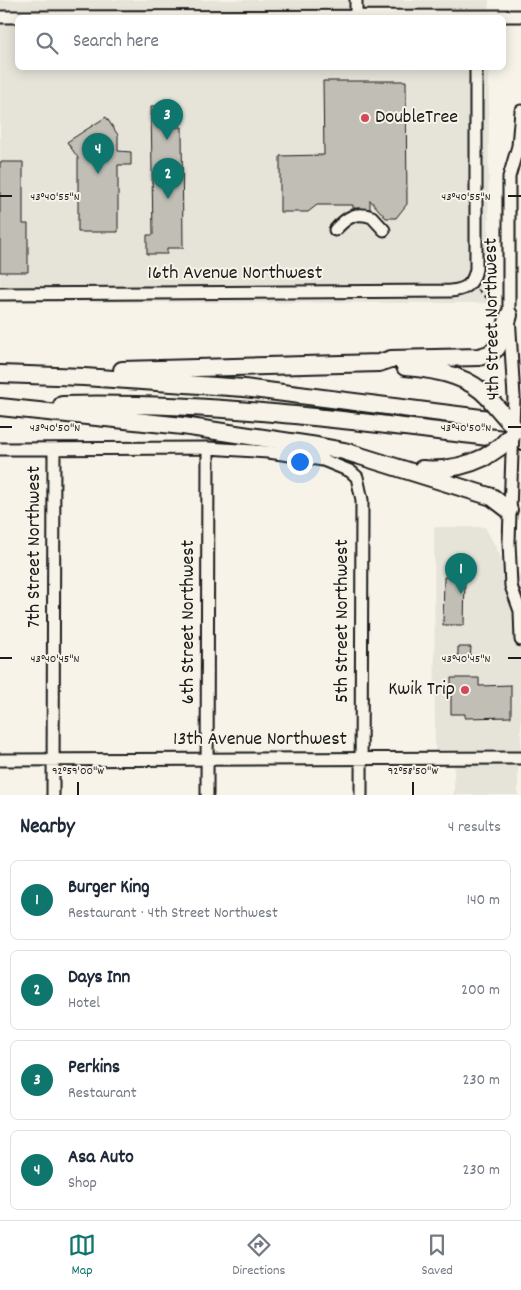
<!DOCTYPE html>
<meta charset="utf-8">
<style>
body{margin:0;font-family:Dekko,sans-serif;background:#f6f6f7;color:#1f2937}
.you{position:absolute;left:299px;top:461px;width:18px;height:18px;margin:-12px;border:4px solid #fff;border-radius:50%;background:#1a73e8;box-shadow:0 0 0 8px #1a73e833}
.badge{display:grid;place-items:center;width:32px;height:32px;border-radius:50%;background:#0f766e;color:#fff;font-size:16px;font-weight:700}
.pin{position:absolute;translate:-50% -41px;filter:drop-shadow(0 1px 2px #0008)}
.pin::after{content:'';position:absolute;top:26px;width:18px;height:15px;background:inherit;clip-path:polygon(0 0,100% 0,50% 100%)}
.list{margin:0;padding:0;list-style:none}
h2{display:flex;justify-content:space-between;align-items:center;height:65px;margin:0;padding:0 20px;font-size:21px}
h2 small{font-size:16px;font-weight:400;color:#747a83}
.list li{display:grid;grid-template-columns:32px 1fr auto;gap:15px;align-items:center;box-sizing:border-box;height:80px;margin:0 10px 10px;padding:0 10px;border:1px solid #e0e1e3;border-radius:8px}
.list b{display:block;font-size:19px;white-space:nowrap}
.list p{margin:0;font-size:16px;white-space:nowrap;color:#747a83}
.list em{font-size:16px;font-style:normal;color:#747a83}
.icon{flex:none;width:28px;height:28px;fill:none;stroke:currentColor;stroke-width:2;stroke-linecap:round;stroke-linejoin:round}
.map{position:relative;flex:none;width:521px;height:795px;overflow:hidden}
.search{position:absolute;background:#fff;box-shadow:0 2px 12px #0003;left:15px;right:15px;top:15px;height:55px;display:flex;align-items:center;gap:12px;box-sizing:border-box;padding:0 18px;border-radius:8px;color:#747a83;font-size:19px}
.sheet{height:425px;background:#fff}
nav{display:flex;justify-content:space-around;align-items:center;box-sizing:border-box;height:70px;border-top:1px solid #e0e1e3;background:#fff;font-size:14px;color:#747a83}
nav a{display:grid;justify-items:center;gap:2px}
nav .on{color:#0f766e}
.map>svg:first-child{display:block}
.built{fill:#e6e3d9}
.building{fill:#c0beb5;stroke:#1c1c1c}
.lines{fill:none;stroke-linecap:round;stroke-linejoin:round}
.minor-casing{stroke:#1c1c1c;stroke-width:15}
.highway-casing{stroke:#1c1c1c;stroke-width:20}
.path{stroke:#1c1c1c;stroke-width:2;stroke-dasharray:4 4;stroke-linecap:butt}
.minor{stroke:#f7f3e8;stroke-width:11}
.highway{stroke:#f7f3e8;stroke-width:16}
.minor-bridge-casing{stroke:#1c1c1c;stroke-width:15;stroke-linecap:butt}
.highway-bridge-casing{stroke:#1c1c1c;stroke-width:20;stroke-linecap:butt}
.minor-bridge{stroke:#f7f3e8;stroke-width:11}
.highway-bridge{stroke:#f7f3e8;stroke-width:16}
.ticks{fill:none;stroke:#1c1c1c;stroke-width:2}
.poi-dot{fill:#d1495b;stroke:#f7f3e8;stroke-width:2}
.labels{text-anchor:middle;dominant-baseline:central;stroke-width:4;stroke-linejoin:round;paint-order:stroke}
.poi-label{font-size:20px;fill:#1c1c1c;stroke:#f7f3e8;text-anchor:start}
.street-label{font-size:20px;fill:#1c1c1c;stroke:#f7f3e8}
.ticks-label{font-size:12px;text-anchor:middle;fill:#1c1c1c;stroke:#f7f3e8;stroke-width:4;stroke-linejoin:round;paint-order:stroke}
</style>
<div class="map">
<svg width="521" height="795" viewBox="0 0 521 795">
<rect width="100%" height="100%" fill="#f7f3e8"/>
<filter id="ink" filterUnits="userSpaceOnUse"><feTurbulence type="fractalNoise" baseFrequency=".02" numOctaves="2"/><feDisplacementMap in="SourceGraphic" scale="10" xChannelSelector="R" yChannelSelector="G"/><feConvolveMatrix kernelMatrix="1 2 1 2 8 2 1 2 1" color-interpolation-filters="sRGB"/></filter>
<g filter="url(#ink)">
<!-- built -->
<path class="built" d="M0 0H489V18H18V68H489L488 303 0 302Z
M434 527H485L503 561 504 574H521V750H435Z
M454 764 518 765V795H454Z"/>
<!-- building -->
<path class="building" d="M323 81H406L407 204 396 218H386L370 200V209L353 208V205H317L308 212H280V156L324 155Z
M151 106H175V127H182L183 248H167V254H147V235H153Z
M106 117 118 135V151L131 152V165H118V232H78V158L67 142Z
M0 162H23V224H28V272H0Z
M444 577 465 578 464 625H443Z
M458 647H471L470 660H458Z
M451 678H479V686L511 685V717L465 718V714H451Z"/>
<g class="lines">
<!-- minor casing -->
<g class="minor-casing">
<path id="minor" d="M356 16V0
M0 17 521 16
M335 230C346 218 355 211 372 217L384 230
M0 294 450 291C465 290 473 285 476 269V68
M514 397 509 315V177L518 146 521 111
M0 449 208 448 268 452 297 456 323 460 350 471 357 477 362 500 361 795
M512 453 509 542 511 586 520 611 521 640
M0 760 521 758
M53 795 54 449
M207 795 208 448"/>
</g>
<!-- highway casing -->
<g class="highway-casing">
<path id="highway" d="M405 367C434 369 468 375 488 397
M122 370 379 363 391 359 479 357 489 354 497 348 503 337 509 315
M0 374 84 377 244 388 521 423
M62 405C218 401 367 423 521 441
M0 407 183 426 317 446 344 451 492 497 509 510
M422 469C445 471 464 467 485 457"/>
</g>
<!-- path -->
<path class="path" d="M478 290 486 297 496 314"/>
<!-- minor -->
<use href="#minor" class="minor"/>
<!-- highway -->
<use href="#highway" class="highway"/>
<!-- minor-bridge casing -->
<g class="minor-bridge-casing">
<path id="minor-bridge" d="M513 426 514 397
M512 453 513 434"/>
</g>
<!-- highway-bridge casing -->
<g class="highway-bridge-casing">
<path id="highway-bridge" d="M488 397 513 426
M485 457 500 447 513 434"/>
</g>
<!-- minor-bridge -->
<use href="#minor-bridge" class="minor-bridge"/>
<!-- highway-bridge -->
<use href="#highway-bridge" class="highway-bridge"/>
</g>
</g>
<!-- ticks -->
<path class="ticks" d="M0 196H12M508 196H521M0 427H12M508 427H521M0 658H12M508 658H521M78 782V795M413 782V795"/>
<!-- markers -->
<g class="poi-dot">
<circle cx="365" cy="118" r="5"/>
<circle cx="465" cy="690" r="5"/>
</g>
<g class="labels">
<!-- poi labels -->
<g class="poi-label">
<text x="375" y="118">DoubleTree</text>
<text x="455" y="690" text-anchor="end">Kwik Trip</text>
</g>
<!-- street labels -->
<g class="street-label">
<text x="235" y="274">16th Avenue Northwest</text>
<text transform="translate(493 319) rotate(-91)">4th Street Northwest</text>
<text transform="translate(35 547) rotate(-90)">7th Street Northwest</text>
<text transform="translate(343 621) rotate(-90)">5th Street Northwest</text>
<text transform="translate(189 622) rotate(-90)">6th Street Northwest</text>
<text x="260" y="740">13th Avenue Northwest</text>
</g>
</g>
<g class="ticks-label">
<text x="55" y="200">43°40'55"N</text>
<text x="466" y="200">43°40'55"N</text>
<text x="55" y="431">43°40'50"N</text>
<text x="466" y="431">43°40'50"N</text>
<text x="55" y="662">43°40'45"N</text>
<text x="466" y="662">43°40'45"N</text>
<text x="78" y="774">92°59'00"W</text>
<text x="413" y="774">92°58'50"W</text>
</g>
</svg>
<div class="you"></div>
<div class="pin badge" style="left:461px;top:594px">1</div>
<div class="pin badge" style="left:168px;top:199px">2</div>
<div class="pin badge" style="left:167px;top:140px">3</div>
<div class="pin badge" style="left:98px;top:174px">4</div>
<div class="search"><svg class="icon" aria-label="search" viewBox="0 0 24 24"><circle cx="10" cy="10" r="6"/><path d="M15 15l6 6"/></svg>Search here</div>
</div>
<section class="sheet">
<h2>Nearby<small>4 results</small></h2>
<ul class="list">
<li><span class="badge">1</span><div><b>Burger King</b><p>Restaurant · 4th Street Northwest</p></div><em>140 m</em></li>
<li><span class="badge">2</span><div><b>Days Inn</b><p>Hotel</p></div><em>200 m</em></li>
<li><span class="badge">3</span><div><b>Perkins</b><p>Restaurant</p></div><em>230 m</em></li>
<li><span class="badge">4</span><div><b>Asa Auto</b><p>Shop</p></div><em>230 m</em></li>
</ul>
</section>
<nav>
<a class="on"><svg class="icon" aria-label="map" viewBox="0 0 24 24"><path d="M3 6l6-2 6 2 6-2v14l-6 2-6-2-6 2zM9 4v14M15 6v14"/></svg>Map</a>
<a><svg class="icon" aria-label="directions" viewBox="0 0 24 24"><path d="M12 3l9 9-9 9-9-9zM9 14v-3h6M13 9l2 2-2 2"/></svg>Directions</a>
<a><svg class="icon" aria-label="saved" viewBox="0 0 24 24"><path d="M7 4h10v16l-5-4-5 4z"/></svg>Saved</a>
</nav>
